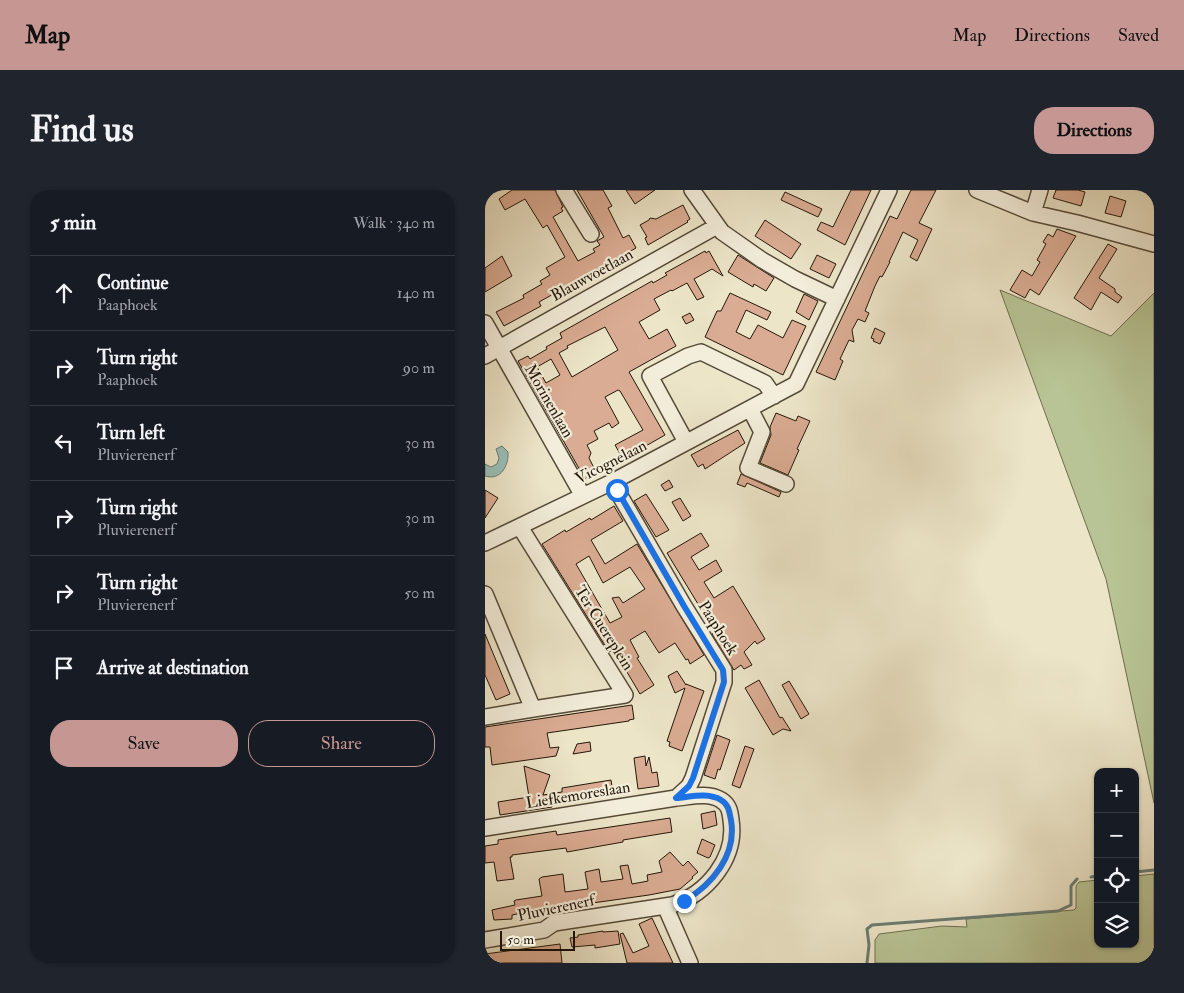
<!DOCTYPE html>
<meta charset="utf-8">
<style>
body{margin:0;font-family:"IM FELL Double Pica",serif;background:#20242c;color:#f1f3f6}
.controls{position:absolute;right:15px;bottom:15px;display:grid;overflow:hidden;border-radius:10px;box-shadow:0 1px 4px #0004}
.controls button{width:45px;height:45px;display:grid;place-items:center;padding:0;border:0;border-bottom:1px solid #363941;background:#171b24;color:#f1f3f6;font:25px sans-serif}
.scale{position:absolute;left:15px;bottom:12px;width:75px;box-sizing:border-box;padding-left:5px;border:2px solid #241709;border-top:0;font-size:14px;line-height:18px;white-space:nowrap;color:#241709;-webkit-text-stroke:4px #f3eedb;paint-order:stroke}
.stop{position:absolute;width:15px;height:15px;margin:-11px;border:4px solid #1a73e8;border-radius:50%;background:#fff}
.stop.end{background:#1a73e8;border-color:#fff;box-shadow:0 1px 5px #0008}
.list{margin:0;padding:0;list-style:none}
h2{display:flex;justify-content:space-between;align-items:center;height:65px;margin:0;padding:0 20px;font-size:21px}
h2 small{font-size:16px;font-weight:400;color:#9ea1a6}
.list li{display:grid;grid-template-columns:32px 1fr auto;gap:15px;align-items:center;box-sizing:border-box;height:75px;padding:0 20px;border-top:1px solid #363941}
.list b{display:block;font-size:19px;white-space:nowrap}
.list p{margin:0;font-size:16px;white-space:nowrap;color:#9ea1a6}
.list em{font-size:16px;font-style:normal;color:#9ea1a6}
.actions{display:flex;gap:10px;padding:15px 20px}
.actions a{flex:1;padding:11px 0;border:1px solid #c59692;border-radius:20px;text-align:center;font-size:18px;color:#c59692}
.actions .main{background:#c59692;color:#111}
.icon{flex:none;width:28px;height:28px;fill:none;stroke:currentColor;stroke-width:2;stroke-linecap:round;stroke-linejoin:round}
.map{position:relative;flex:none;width:669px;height:773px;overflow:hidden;border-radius:20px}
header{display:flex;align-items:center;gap:30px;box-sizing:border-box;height:70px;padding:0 25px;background:#c59692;color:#111}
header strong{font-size:24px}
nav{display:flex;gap:28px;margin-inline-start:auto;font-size:18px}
.intro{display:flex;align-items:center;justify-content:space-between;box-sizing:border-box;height:120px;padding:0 30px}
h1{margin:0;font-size:35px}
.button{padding:12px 22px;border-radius:20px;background:#c59692;color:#111;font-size:18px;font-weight:700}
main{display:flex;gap:30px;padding:0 30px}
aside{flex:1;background:#171b24;border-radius:20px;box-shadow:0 1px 4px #0004}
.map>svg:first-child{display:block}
.green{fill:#b8c495;stroke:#6e6e4f}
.water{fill:#99bfb8;stroke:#6a7c72}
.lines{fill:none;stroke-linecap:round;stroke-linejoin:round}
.stream{stroke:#6a7c72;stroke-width:3}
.building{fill:#daac93;stroke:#241709;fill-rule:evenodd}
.minor-casing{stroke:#564a39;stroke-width:18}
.minor{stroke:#f3eedb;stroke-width:15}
.route{stroke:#1a73e8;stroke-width:6}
.labels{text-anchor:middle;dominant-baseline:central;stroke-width:4.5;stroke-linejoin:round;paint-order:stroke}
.street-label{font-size:16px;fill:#241709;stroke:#f3eedb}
</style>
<header>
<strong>Map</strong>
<nav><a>Map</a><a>Directions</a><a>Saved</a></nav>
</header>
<div class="intro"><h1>Find us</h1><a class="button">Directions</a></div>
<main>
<aside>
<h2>5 min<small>Walk · 340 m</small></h2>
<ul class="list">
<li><svg class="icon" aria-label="ahead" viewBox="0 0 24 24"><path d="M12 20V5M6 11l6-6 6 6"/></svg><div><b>Continue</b><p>Paaphoek</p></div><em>140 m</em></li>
<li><svg class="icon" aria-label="right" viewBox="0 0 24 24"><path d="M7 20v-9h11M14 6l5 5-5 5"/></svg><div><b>Turn right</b><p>Paaphoek</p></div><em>90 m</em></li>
<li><svg class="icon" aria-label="left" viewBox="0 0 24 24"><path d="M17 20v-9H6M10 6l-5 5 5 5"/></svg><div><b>Turn left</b><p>Pluvierenerf</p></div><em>30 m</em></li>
<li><svg class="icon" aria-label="right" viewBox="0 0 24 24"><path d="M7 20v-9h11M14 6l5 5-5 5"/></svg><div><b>Turn right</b><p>Pluvierenerf</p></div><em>30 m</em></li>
<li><svg class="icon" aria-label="right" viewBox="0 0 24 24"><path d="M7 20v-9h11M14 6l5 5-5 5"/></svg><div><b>Turn right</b><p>Pluvierenerf</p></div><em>50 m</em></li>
<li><svg class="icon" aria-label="arrive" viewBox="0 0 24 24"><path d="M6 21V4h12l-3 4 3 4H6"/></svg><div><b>Arrive at destination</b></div></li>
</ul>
<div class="actions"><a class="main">Save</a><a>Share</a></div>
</aside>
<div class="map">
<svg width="669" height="773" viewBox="0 0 669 773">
<rect width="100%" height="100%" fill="#ece5c8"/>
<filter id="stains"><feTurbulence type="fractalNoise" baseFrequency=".004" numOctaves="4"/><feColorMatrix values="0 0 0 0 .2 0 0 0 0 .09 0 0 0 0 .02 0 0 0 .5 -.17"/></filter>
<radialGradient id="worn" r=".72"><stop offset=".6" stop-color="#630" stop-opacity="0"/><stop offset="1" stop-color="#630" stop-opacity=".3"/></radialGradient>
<!-- green -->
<path class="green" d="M515 100 626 146 669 103V613L621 389Z
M669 684V773H390V750L394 744 457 736 482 737 481 729 589 720 591 718V696L594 692 613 690V754H650V686Z"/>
<!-- water -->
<path class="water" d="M17 256 23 262C24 275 16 291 0 286V274L6 277 12 274 14 268 11 259Z"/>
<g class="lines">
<!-- stream -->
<path class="stream" d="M650 682 669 680
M606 687 613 686
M382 773 384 755 382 739 387 735 573 721 586 715V696L592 689"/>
</g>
<!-- building -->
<path class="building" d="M27 0H70L78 17 76 18 78 21 68 27 93 71 110 62 108 59 115 55 112 51 119 47 92 0H118L127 16 123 18 138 48 144 45 151 58 54 112 56 116 19 136 11 122 39 108 38 105 57 94 55 91 65 85 61 78 80 67 62 35 58 38 40 9 20 20 14 9Z
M141 0H170L150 14Z
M366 0H386L360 55 332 40 336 32 348 37Z
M426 0H451L434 33 447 39 432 71 425 67 433 50 418 42 404 72H405L397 87 395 86 390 96 380 121 384 123 380 132 373 129 367 140 369 152 364 150 355 169 358 171 350 190 331 182 405 26 412 29Z
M571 0H593L600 2 596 16 568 8Z
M300 2 337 19 333 27 296 10Z
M625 6 641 11 636 27 620 23Z
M198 15 205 29 202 31 203 32 163 55 160 48 162 47 155 35 164 30 165 28 171 29Z
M280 30 316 54 306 69 270 46Z
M572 39 591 46 554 105 545 99 540 108 525 100 537 80 547 86 555 72 552 70 561 54 558 52 563 44 568 47Z
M623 54 632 59 614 88 630 99V102L637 107 633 113 616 102 606 120 589 108Z
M220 61 221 63 224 61 238 86 227 79 209 89 219 107 212 110 202 93 187 101 186 100 169 109 175 120 154 132 164 149 182 139 191 156 144 182 180 245 138 269 130 255 158 240 135 201 133 200 120 207 134 233 127 238 124 233 109 241 113 249 102 255 106 263 104 268 111 282 100 289 33 171 43 166 45 169 62 159 61 157 77 148 75 143 167 91 168 93 182 85 180 83ZM120 137 133 160 87 187 74 163 83 158 82 156ZM66 169 75 185 61 193 52 177Z
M253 65 289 88 281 101 269 94 268 97 243 82Z
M332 65 351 74 344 88 325 79Z
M17 66 27 86 0 102V78Z
M245 103 286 122 282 130 261 120 251 142 265 149 273 135 298 148 307 130 321 136 298 185 220 147 232 121H236Z
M319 104 333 111 324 130 311 122Z
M205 123 209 130 201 134 197 127Z
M390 138 400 143 395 154 388 151 389 149 386 148Z
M291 223 311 231 313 226 325 231 312 259 314 260 303 285 275 273 286 245 285 237Z
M253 240 260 253 220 279 218 274 213 277 206 265Z
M256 284 296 302 294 307 262 293 260 297 252 294Z
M184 290 188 297 180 301 176 295Z
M0 300 13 308 0 328Z
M161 304 184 340 171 347 149 311Z
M195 308 206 326 198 331 187 312Z
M129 316 138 331 106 350 120 374 152 354 219 465 205 474 203 469 201 470 190 453 174 463 160 441 145 450 154 467 152 468 169 495 155 504 129 460 124 462 57 354 80 340 81 342 105 328 106 330ZM104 366 118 393 145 377 160 399 138 413 134 407 127 408 137 427 125 433 91 374Z
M216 343 224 356 206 367 214 380 231 370 237 381 219 392 229 408 248 396 280 449 272 454 270 451 259 462 267 475 259 479 256 475 249 480 227 444 230 442 182 363Z
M0 444 25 504 11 510 0 485Z
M192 481 201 495V494L219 501 197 561 184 556 185 552 182 551 200 498 190 503 183 486Z
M274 490 295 528 297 527 306 541 298 539 288 545 260 498Z
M304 491 324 524 316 529 297 495Z
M147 515 149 529 144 530V531L62 543 65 558 74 557 71 566 7 575 5 557H0V537Z
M232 545 245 550 235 580 233 579 230 589 219 585Z
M105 552 106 561 88 564 92 554Z
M260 556 269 559 255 598 247 595Z
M160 566 161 576 164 567 167 583 172 582 174 596 153 599 149 568Z
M39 576 65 585 58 605 77 602V598L126 590 128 603 67 613V617L15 625 13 612 44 607Z
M230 621 232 635 218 639 216 624Z
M185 628 187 642 138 650V652L82 662 81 658 27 665V667H25L29 689 12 691 9 672 0 673V656L13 654V650L71 641 72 645Z
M217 649 230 655 225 667 223 668 212 663Z
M185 662 198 676 203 671 213 682 207 687 208 688 195 699 164 705 37 723 27 725V729L9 730 7 720 30 715 29 711 31 710 57 706 54 689 57 687 78 684 80 702 103 699 100 682 114 679 116 692 138 689 135 676 143 675 147 694 163 691 162 685 177 682 174 671Z
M167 728 188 773H142L135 744 138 743 148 763 164 756 154 734Z
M118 741V742L133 741 135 754 110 758V755L87 757 85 748 93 747V745Z
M75 754 77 773H0V764Z"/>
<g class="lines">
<!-- minor casing -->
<g class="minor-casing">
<path id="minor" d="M79 0 106 44
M207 0 237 42 277 70 310 89 352 109
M492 0 548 23 592 33 669 54
M548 23 555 0
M0 133 98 306
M0 166 232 36
M265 219 277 242 263 278 301 294
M201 252 165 186 203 166 216 162 280 193 289 206
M127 292 199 416 239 480V492L208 588 204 596 191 608
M35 337 140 505 48 519
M0 353 127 292 311 194 404 0
M0 404 48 519 0 527
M0 638 191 608C205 607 223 602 236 610 244 615 245 621 246 630 252 668 222 704 187 715L69 733 59 740 0 750
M180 716 205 773"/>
</g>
<!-- minor -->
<use href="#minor" class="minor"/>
</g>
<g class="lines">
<!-- route -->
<path class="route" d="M132 300 199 416 238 480 239 492 208 588 204 596 191 608C205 607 223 602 236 610 244 615 244 621 246 630 252 665 227 695 199 711"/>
</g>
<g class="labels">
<!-- street labels -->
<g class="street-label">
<text transform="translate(107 85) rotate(-29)">Blauwvoetlaan</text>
<text transform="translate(64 211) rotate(60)">Morinenlaan</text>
<text transform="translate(126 272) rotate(-27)">Vicognelaan</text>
<text transform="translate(119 438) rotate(58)">Ter Cuereplein</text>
<text transform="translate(233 438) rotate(58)">Paaphoek</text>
<text transform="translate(93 605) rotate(-9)">Liefkemoreslaan</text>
<text transform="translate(71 718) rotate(-12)">Pluvierenerf</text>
</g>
</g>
<rect width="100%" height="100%" filter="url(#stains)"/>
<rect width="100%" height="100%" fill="url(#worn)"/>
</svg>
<div class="controls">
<button>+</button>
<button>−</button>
<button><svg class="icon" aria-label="locate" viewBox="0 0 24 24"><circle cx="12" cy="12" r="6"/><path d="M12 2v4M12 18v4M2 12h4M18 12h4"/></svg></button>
<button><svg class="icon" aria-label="layers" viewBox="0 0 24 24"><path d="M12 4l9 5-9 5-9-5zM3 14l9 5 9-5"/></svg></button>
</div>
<div class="scale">50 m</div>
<div class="stop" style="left:132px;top:300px"></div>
<div class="stop end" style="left:199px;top:711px"></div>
</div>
</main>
